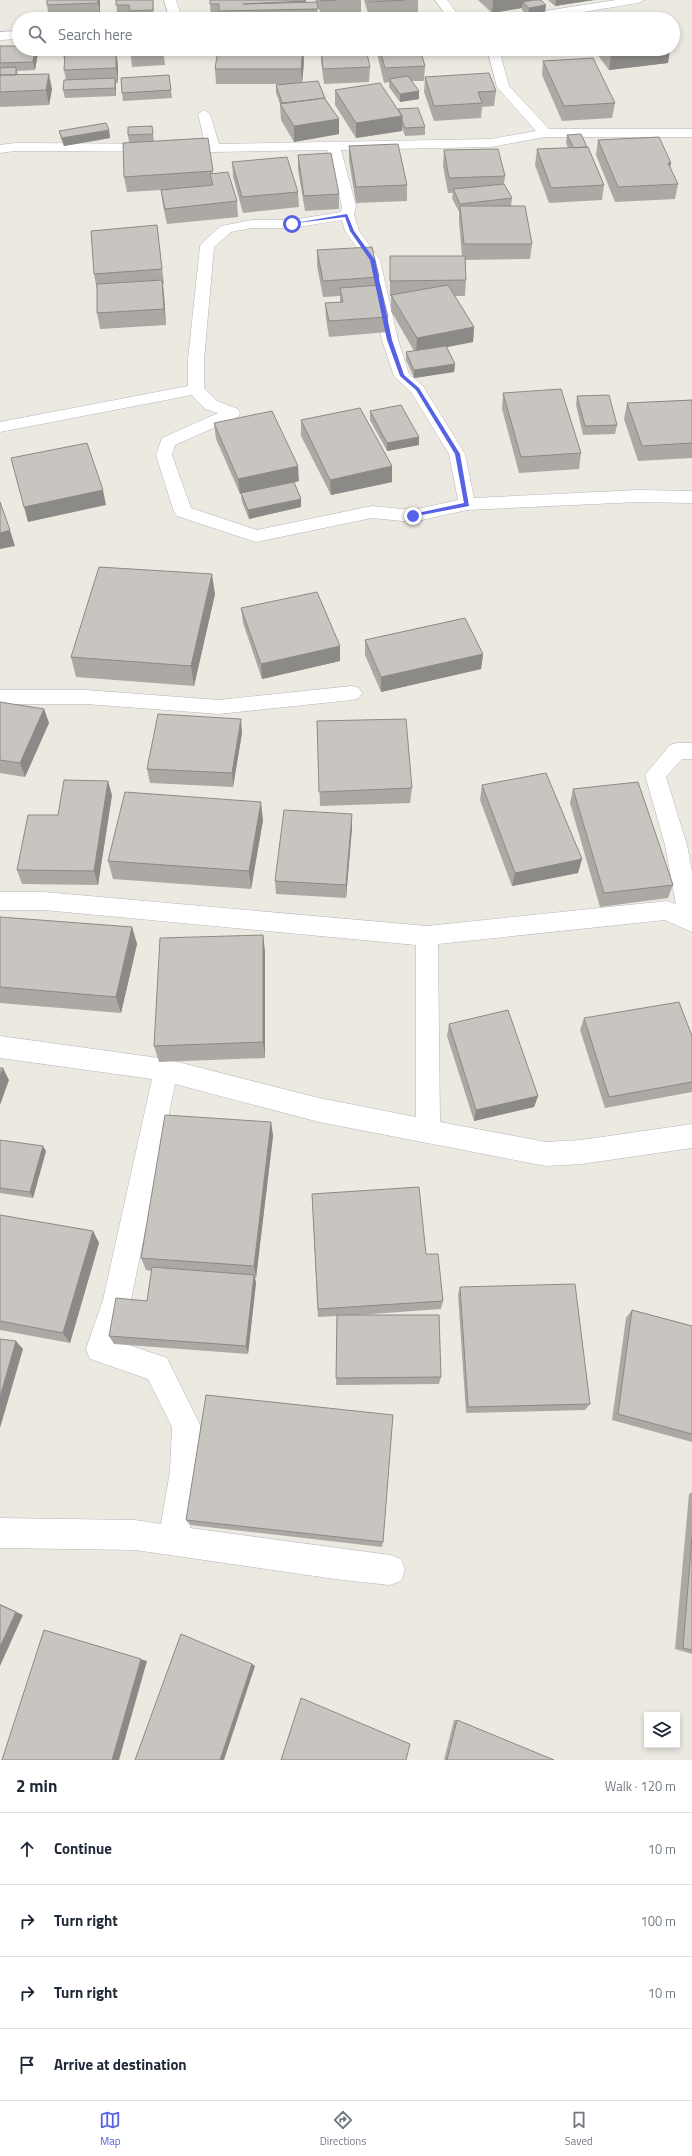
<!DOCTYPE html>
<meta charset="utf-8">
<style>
body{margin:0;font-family:"Titillium Web",sans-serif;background:#f2f2f3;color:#1f2937}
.controls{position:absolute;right:12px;bottom:12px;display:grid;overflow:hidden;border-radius:0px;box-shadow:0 2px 6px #0003}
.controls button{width:36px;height:36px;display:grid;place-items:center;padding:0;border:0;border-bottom:1px solid #e0e1e3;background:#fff;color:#1f2937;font:20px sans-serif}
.stop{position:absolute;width:12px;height:12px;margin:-9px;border:3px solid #5662e5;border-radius:50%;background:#fff}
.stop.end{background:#5662e5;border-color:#fff;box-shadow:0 1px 4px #0008}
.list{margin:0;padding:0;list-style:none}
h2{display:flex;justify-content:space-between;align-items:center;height:52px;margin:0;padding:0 16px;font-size:17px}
h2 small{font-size:13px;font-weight:400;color:#747a83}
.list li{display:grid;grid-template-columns:26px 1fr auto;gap:12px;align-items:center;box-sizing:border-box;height:72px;padding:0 16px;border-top:1px solid #e0e1e3}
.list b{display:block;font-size:15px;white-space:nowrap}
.list em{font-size:13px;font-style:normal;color:#747a83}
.icon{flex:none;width:22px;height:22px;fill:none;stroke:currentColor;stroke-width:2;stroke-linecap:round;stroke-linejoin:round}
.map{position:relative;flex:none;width:692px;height:1760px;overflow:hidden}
.search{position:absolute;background:#fff;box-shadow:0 2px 6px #0003;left:12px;right:12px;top:12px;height:44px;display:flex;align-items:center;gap:10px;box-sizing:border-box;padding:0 14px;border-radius:22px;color:#747a83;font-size:15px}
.sheet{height:340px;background:#fff}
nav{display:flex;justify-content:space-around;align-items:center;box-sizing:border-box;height:56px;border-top:1px solid #e0e1e3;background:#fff;font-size:11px;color:#747a83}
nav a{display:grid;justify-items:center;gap:2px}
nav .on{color:#5662e5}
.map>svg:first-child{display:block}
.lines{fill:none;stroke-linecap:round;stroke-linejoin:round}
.minor-casing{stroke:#b4b5bf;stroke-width:1}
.minor{fill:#fff;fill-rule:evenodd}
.wall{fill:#aca9a5}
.shaded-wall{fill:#8c8a86}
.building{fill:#c8c5c0;stroke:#8c8a86}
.route{fill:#5662e5}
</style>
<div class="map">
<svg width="692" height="1760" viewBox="0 0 692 1760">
<rect width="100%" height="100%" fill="#ece9e1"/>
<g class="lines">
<!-- minor casing -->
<g class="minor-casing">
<path id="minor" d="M164 0H176L182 19H170Z
M435 0H447L461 19H449Z
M616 0H644L638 3 541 19H513L519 15Z
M19 31V39L0 40V32Z
M487 49H499L509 86 549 129H692V137H545L491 147 341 150 356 206 354 215 359 231 380 260 398 340 409 374 423 386 465 454 474 498 638 490 692 491V503L638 502 467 510 413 522 372 518 256 542 177 516 174 512 156 455 162 438 218 413 205 409 192 395 0 432V422L188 386V360L200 246 202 243 221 226 226 225 252 220H292L341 212 342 206 327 150 213 152 15 151 0 153V145L15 143 205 144 198 114 204 110 210 114 219 144 491 139 536 131 497 87ZM342 220 345 231 366 260 382 340 394 376 411 392 449 454 458 500 413 510 372 506 257 530 191 508 172 455 175 445 238 417 240 413 238 409 217 401 204 388V360L214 247 231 232 252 228H292Z
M352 686 359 688 362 693 359 698 352 700 219 714 86 704H0V690H86L219 700Z
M677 743H692V759H682L666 777 687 845 692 871V932L665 920 438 944 440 1122 546 1142 581 1140 692 1124V1148L581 1164 546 1166 319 1122 175 1084 131 1300 117 1341 167 1358 200 1425V1471L190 1528 390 1555 401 1559 405 1570 401 1581 390 1585 342 1580 135 1550 0 1548V1518L135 1520 161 1524 170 1471 172 1427 148 1379 90 1359 86 1349 103 1300 152 1079 0 1058V1036L166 1059 319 1098 416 1117V945L44 910H0V892H44L427 926 667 901 676 904 665 845 645 775 670 745Z"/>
</g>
<!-- minor -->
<use href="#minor" class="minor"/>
</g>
<!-- wall -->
<path class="wall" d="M47 0H100V17L49 19 47 5Z
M116 0H153L154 18 131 19 130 13H117Z
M305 0 306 2H316L315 0H361V12L322 16 317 5 318 19H220V18H211L210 4Z
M364 0H418V14L369 16Z
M478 0H541L546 5 545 12 528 16 522 10V8L492 13Z
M548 0H594L555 6Z
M0 46 19 49H37L38 53 35 70 17 71 18 75 52 89 49 105 0 107Z
M130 49H163L165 65 132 67Z
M303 49 304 62 302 83 325 98 339 119V134L294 142 281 120 280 104 276 93V85L287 84H216L215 69Z
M321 49 370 67 369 82 324 84 321 61Z
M376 49H420L425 66 424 81H412L419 99 400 102 389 87V82L384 83Z
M600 49H670L668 63 609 70 599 57Z
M93 52 118 65V83H116V96L65 98 63 90 66 80 64 70 65 63 63 55Z
M543 61 615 103 612 118 562 121 542 75Z
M169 75 172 98 123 101 122 93Z
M425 77 496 91 494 106 482 107 481 118 434 121 424 92Z
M335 90 398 110 425 127V135L405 136 402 128V131L356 138 335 105Z
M109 130 110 138 64 146 61 139 59 131Z
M153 134 154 141 208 138 213 174 237 201 238 217 167 224 163 206 161 190 127 192 124 177 129 143 128 135Z
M567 135 604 185 602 200 549 203 535 165 537 149 568 148 566 143Z
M598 140 670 168 678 184 675 199 615 202 596 155Z
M349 146 407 185V201L356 203 349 161Z
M444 150 505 176 504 184 512 198 511 206 532 244 530 259 465 260 466 280 465 296H455L474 327 473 342 447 347 455 364 454 372 414 378 406 360V352L414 351 391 311V296H390V256H462L459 222V212L452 198 453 193H448L443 166Z
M298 155 339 194V209L305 211 298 170Z
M232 162 298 192 299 207 243 213 233 177Z
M157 225 164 284H163L164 295 166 325 100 329 97 313V290L94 274Z
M317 250 379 277V285L388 317V332L329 337 326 319 325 303 340 302V296L323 297 317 266Z
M503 393 581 453 579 469 519 473 502 409Z
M577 396 617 425 615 434 583 435 576 405Z
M692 400V458L638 461 624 419 627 403Z
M370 411 419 437V445L387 451 370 420Z
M301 420 392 482 331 495 301 436Z
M214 423 299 481 294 482 301 499V507L249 519 242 502 241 494H240L216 439Z
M215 594 194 686 76 677 71 657Z
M241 608 340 661 262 679 243 623Z
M365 640 483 654 481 669 381 692 365 655Z
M0 702 44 709 49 723 25 777 0 773Z
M317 721 412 788 410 803 320 806Z
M242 733 233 787 150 783 147 769Z
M482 785 582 859 578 873 512 886 480 800Z
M573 789 673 885 668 898 600 907 570 803Z
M112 795 98 885 22 884 17 870Z
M263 820 251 889 113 879 108 861Z
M352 828 346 898 276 894 275 881Z
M0 917 132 927 137 944 121 1013 0 1003Z
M263 935 265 952V1058L159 1062 154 1046Z
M584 1018 692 1036V1092L605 1108 580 1030Z
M449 1024 538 1096 534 1107 474 1121 447 1036Z
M271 1122 273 1136 256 1278H255L256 1283 248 1354 114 1344 109 1336 147 1301 152 1271 146 1270 141 1258Z
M0 1140 46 1151 33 1198 0 1193Z
M312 1194 426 1254 443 1301 441 1309 358 1315 441 1377 439 1384 336 1385 337 1316 318 1317Z
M0 1215 93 1231 99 1243 70 1343 0 1330Z
M460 1287 590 1404 585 1410 466 1413 458 1295Z
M632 1310 692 1326V1442L612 1420 626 1318Z
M692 1492V1654L675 1649 689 1494Z
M186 1520 383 1542 382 1547 190 1525Z
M454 1720H457L554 1760H444Z"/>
<!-- shaded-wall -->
<path class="shaded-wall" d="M98 0H100V17L98 3Z
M493 0H537L523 2 522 8 492 13Z
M556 0H594L555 6Z
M546 5 545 12 528 16 529 8Z
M35 49H37L38 53 35 70 33 62Z
M303 49 304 62 302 84 301 69Z
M661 49H670L668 63 609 70 611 55Z
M116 51 118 65V83L116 68Z
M49 74 52 89 49 105 46 90Z
M115 78 116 86V96L115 88Z
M419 91V99L400 102V94Z
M402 116V131L356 138V123Z
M339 119V134L294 142V126Z
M109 130 110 138 64 146 62 138Z
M668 163H671L668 178Z
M162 280 164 295 166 325 164 309Z
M474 327 473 342 416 353 417 338Z
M455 364 454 372 414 378V370Z
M419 437V445L387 451V443Z
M298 466 299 481 240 494 238 479Z
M392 466V482L331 495 330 480Z
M103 490 106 505 28 522 24 507Z
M301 499V507L249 519 248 510Z
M10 530 15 546 0 549V533Z
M212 574 215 594 194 686 191 666Z
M340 646V661L262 679 261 664Z
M483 654 481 669 381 692V677Z
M44 709 49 723 25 777 20 763Z
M241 719 242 733 233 787 232 773Z
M108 781 112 795 98 885 94 871Z
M261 802 263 820 251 889 249 871Z
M352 814V828L346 898V885Z
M582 859 578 873 512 886 515 873Z
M132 927 137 944 121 1013 116 997Z
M263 935 265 952V1058L263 1042Z
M3 1068 9 1080 0 1105V1076Z
M538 1096 534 1107 474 1121 476 1110Z
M271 1122 273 1136 256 1278 254 1266Z
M43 1146 46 1151 33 1198 30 1192Z
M93 1231 99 1243 70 1343 63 1333Z
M254 1275 256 1283 248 1354 246 1346Z
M16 1341 23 1349 0 1428V1397Z
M0 1604 23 1615 0 1666Z
M44 1630 147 1661 119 1760H112Z
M252 1664 255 1666 224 1760H220Z"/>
<!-- building -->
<path class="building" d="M47 0H98V3L47 5Z
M116 0H153V10L130 11 129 5H116Z
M210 0H305L306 1 243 4 317 2 318 9 219 11V4H210Z
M321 0H337L321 1Z
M369 0H405L370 2Z
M534 0H541L546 5 529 8 523 2Z
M0 46H19V49H35L33 62 0 63Z
M64 49H92V52L65 53V55H63Z
M130 49H163V50L130 52Z
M218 49H303L301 69H215Z
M321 49H366L370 67 323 69Z
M380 49H420L425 66 385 68Z
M606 49H661L611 55Z
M116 51V68L64 70 65 53Z
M593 58 615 103 564 106 543 61Z
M16 67V75H0V68Z
M489 73 496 91 478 92 482 103 434 106 425 77Z
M49 74 46 90 0 92V75Z
M169 75 171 90 122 93 121 78Z
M408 76 419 91 400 94 389 79Z
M115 78V88L63 90 64 80Z
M318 81 325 98H324L302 101 282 103 276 85Z
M380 83 402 116 356 123 335 90Z
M324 98 339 119 294 126 280 104Z
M418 108 425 127 405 128 402 120V116L398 109Z
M106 123 109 130 62 138 59 131Z
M152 126 153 134 128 135V127Z
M581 134 587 147 574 148 567 135Z
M659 137 671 163H668L678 184 618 187 598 140Z
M208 138 213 171 124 177 123 143Z
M398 144 407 185 356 187 349 146Z
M588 147 604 185 551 188 537 149Z
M498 149 505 176 449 178 444 150Z
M331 153 339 194 304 196 298 155Z
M287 157 298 192 242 197 232 162Z
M228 172 237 201 165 209 161 190 213 185 210 174Z
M504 184 512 198 460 204 453 189Z
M460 206H525L532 244H464Z
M157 225 162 269 94 274 91 231Z
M372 247 379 277 323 281 317 250Z
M390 256H465L466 280 390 281Z
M162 280 164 309 97 313V284Z
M380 285 388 317 329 321 325 303 343 302 340 288Z
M448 285 474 327 417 338 391 295Z
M446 346 455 364 414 370 406 352Z
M561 389 581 453 521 457 503 393Z
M609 395 617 425 585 426 577 396Z
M692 400V443L642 446 627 403Z
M401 405 419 437 387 443 370 411Z
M360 408 392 466 330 480 301 420Z
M272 411 298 466 238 479 214 423Z
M87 443 103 490 24 507 11 458Z
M294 482 301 499 248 510 241 493Z
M0 502 10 530 0 533Z
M99 567 212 574 191 666 71 657Z
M317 592 340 646 261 664 241 608Z
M465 618 483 654 381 677 365 640Z
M0 702 44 709 20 763 0 760Z
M158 714 241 719 232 773 147 769Z
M406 719 412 788 319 792 317 721Z
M546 773 582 859 515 873 482 785Z
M64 780 108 781 94 871 17 870 28 815H58Z
M638 782 673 885 604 893 573 789Z
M125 792 261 802 249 871 108 861Z
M284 810 352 814 346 885 275 881Z
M0 917 132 927 116 997 0 987Z
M263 935V1042L154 1046 160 938Z
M679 1002 692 1036V1082L609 1097 584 1018Z
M508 1010 538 1096 476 1110 449 1024Z
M0 1068H3L0 1076Z
M165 1115 271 1122 254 1266 141 1258Z
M0 1140 43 1146 30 1192 0 1188Z
M419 1187 426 1254H438L443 1301 318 1309 312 1194Z
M0 1215 93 1231 63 1333 0 1321Z
M152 1267 254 1275 246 1346 109 1336 116 1298 147 1301Z
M575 1284 590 1404 468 1407 460 1287Z
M632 1310 692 1326V1434L618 1414Z
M337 1315H439L441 1377 336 1378Z
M0 1339 16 1341 0 1397Z
M206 1395 393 1415 383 1542 186 1520Z
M692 1537V1650L683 1648Z
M0 1605 16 1612 0 1647Z
M44 1630 141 1659 112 1760H2Z
M181 1634 252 1664 220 1760H135Z
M301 1698 410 1744 406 1760H281Z
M457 1720 554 1760H447Z"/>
<!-- route -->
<path class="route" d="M347 214 354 231 375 260 392 340 404 375 419 388 460 454 469 506 411 517 413 514 464 503 455 454 416 390 400 376 387 340 370 260 350 231 345 217 289 224Z"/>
</svg>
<div class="controls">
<button><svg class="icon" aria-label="layers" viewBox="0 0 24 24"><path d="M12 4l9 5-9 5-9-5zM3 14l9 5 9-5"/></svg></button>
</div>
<div class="stop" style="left:292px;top:224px"></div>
<div class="stop end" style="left:413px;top:516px"></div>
<div class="search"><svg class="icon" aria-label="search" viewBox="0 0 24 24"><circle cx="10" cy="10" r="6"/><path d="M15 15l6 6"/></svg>Search here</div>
</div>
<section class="sheet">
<h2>2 min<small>Walk · 120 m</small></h2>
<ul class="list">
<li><svg class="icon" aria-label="ahead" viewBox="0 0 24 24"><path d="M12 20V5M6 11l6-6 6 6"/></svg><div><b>Continue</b></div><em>10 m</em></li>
<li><svg class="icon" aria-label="right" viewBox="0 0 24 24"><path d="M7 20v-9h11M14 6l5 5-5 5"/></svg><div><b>Turn right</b></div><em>100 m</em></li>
<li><svg class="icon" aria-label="right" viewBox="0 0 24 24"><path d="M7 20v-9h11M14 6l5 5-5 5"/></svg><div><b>Turn right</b></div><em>10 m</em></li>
<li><svg class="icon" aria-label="arrive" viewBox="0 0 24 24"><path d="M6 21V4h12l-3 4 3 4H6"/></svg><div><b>Arrive at destination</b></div></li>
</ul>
</section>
<nav>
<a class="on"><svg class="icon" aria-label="map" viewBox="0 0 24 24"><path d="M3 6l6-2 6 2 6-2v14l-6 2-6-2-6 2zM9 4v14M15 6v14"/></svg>Map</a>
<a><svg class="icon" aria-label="directions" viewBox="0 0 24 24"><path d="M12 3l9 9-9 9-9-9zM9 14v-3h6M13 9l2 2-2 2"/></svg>Directions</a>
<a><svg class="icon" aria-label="saved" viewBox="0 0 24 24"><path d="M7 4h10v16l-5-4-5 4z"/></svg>Saved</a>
</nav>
